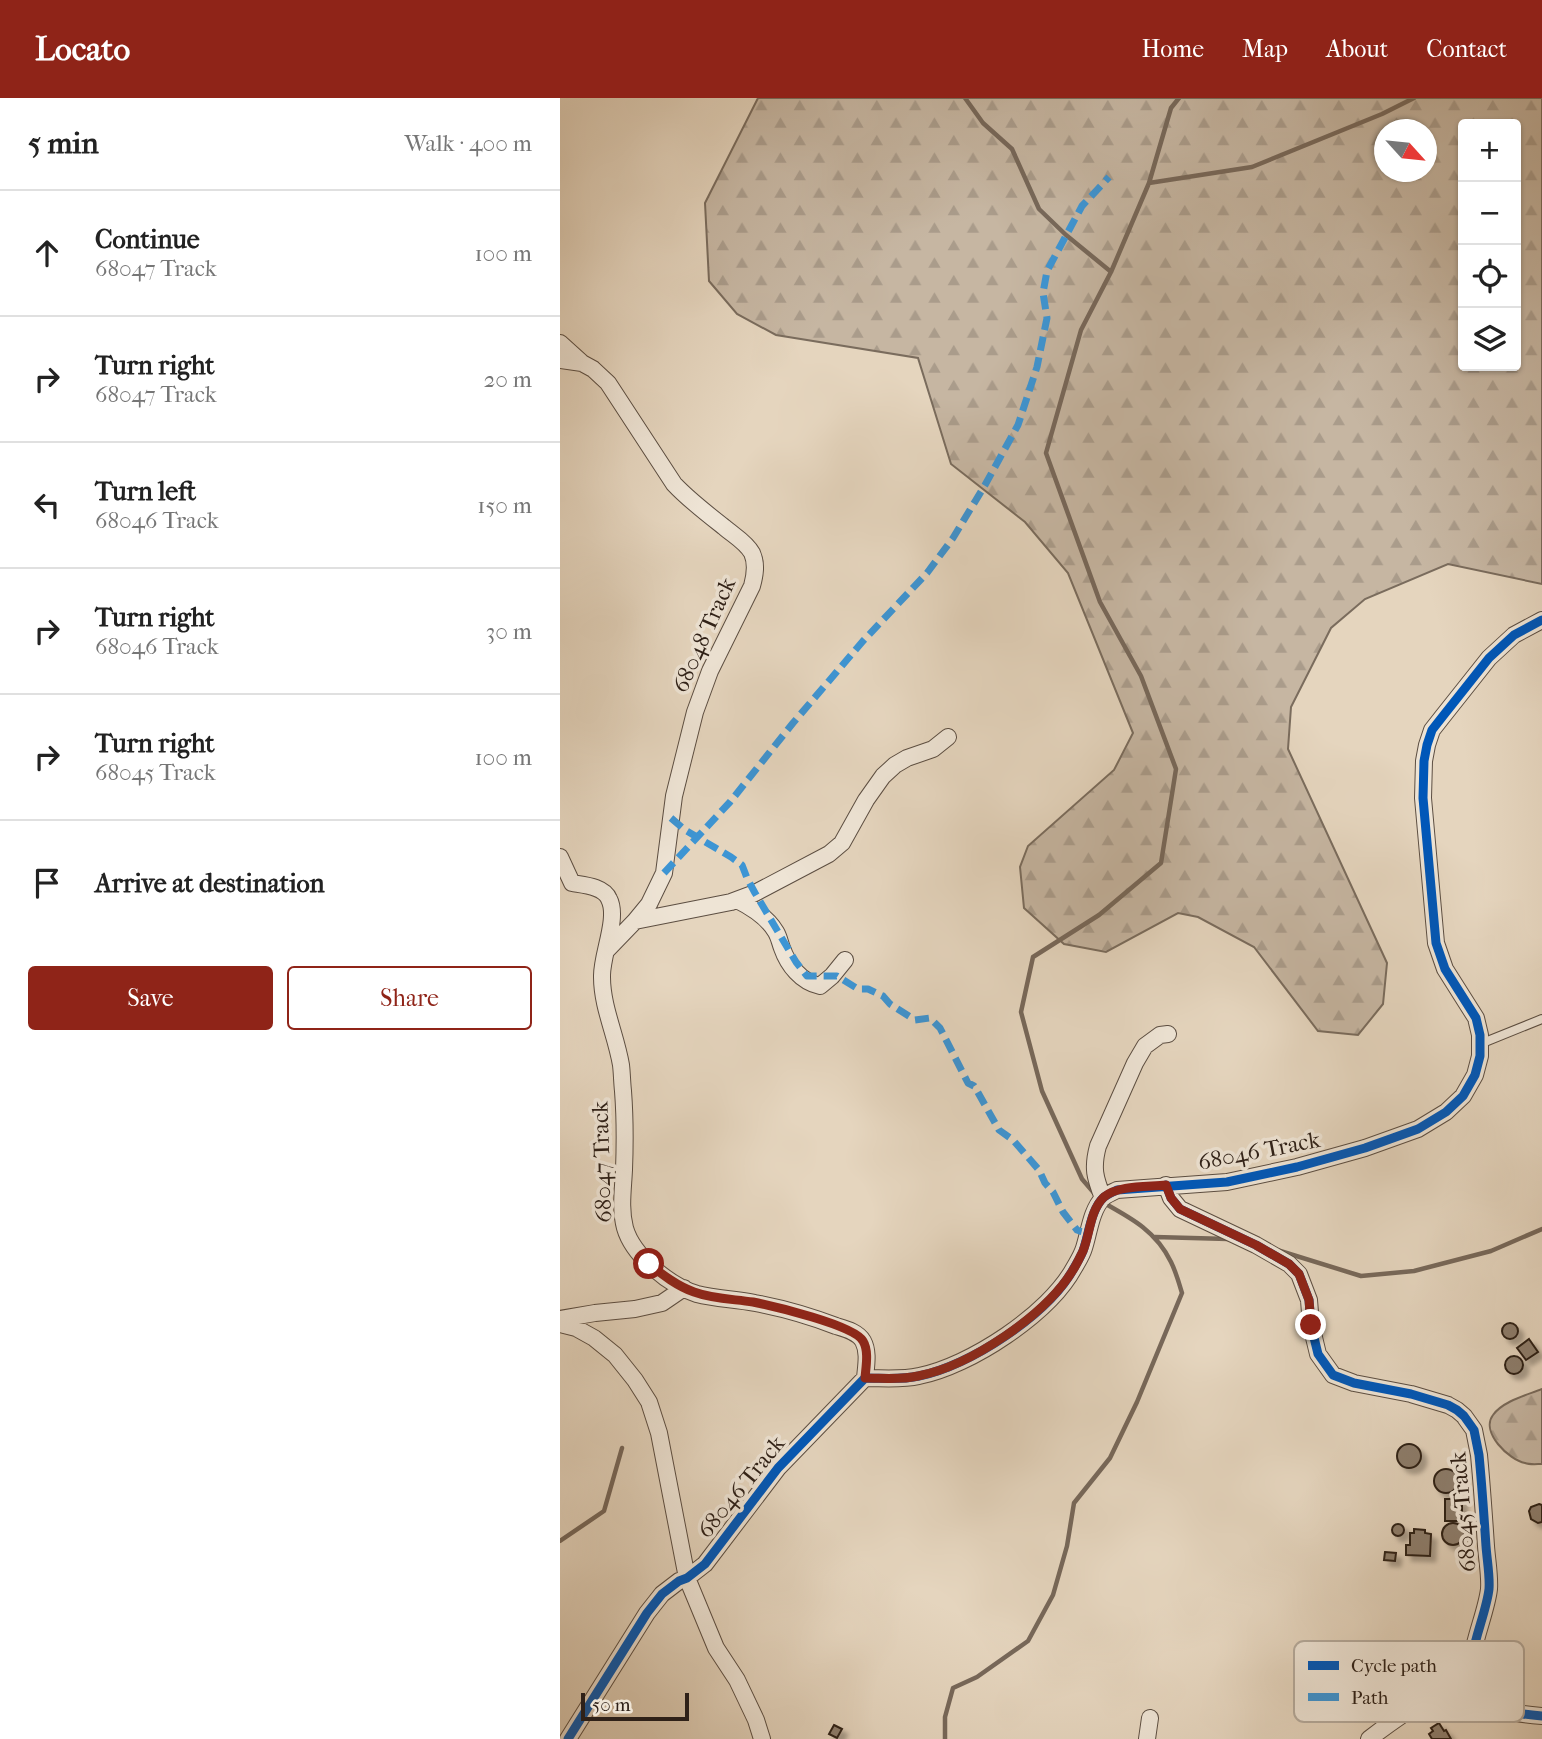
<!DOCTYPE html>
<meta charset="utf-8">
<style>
body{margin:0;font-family:"IM FELL French Canon",serif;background:#f6f6f6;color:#222}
.controls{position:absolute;right:21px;top:21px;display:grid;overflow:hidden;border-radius:7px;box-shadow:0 2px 5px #0004}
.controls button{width:63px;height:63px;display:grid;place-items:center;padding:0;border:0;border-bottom:2px solid #e0e0e0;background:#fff;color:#222;font:35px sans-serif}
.compass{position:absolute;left:814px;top:21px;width:63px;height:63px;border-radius:50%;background:#fff;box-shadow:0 2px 5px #0004;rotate:117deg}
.scale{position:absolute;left:21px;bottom:18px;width:108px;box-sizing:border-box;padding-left:7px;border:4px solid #2f2118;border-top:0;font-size:19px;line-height:24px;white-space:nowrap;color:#2f2118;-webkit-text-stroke:5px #eee4d5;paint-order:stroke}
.stop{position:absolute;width:21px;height:21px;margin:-16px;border:5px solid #8f2418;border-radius:50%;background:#fff}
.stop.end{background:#8f2418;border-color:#fff;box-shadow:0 2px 7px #0008}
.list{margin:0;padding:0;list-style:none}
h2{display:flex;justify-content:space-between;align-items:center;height:91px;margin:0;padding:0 28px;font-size:30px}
h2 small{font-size:23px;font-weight:400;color:#767676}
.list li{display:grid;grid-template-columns:46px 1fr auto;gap:21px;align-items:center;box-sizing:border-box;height:126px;padding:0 28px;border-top:2px solid #e0e0e0}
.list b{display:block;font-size:26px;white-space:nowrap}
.list p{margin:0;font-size:23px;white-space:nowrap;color:#767676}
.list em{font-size:23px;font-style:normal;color:#767676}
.actions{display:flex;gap:14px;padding:21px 28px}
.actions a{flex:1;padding:16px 0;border:2px solid #8f2418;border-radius:7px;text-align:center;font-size:24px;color:#8f2418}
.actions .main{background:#8f2418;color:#fff}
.icon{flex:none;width:38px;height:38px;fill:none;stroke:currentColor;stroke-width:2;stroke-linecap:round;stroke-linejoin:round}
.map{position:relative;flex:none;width:982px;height:1641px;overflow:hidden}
header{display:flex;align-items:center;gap:42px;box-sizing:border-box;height:98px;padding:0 35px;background:#8f2418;color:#fff}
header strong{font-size:33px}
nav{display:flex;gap:38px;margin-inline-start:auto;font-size:24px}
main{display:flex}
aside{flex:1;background:#fff}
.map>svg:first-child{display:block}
.forest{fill:url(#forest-firs);stroke:#7a6c5d;stroke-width:2;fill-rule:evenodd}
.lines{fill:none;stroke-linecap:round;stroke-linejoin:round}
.stream{stroke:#77685a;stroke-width:4.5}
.building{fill:#8e7f6e;stroke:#2f2118;stroke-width:2;filter:url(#shadow)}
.lane-casing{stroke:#5c4e42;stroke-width:10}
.street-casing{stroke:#5c4e42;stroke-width:18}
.lane{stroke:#eee4d5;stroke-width:8}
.street{stroke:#eee4d5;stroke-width:16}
.quiet{stroke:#3d95d4;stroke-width:7;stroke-dasharray:14 7;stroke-linecap:butt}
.cycleway-casing{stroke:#eee4d5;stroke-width:13}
.cycleway{stroke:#0057b8;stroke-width:9}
.route{stroke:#8f2418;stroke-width:9}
.labels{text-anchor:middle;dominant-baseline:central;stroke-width:7;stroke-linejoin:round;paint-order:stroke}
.street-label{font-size:23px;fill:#2f2118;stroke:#eee4d5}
.key{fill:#eee4d5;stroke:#b5aa9c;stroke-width:2}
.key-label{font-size:19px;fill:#2f2118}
</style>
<header>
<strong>Locato</strong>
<nav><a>Home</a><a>Map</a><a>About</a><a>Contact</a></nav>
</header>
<main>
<aside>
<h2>5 min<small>Walk · 400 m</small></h2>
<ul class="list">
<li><svg class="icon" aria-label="ahead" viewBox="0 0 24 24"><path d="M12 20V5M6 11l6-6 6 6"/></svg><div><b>Continue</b><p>68047 Track</p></div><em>100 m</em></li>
<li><svg class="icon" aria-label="right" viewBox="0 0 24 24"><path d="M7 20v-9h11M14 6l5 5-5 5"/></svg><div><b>Turn right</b><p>68047 Track</p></div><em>20 m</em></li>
<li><svg class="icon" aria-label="left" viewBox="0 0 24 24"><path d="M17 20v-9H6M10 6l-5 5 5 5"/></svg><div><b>Turn left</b><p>68046 Track</p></div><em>150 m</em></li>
<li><svg class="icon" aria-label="right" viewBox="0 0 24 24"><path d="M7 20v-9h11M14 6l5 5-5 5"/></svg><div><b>Turn right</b><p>68046 Track</p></div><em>30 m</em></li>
<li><svg class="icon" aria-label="right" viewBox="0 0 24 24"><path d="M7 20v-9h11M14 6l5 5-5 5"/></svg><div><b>Turn right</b><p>68045 Track</p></div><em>100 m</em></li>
<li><svg class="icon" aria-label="arrive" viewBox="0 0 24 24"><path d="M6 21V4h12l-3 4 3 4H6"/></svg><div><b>Arrive at destination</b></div></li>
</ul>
<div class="actions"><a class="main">Save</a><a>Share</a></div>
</aside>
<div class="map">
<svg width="982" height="1641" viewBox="0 0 982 1641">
<defs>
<pattern id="forest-firs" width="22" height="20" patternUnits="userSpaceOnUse" patternTransform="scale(1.75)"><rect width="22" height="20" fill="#c6b6a2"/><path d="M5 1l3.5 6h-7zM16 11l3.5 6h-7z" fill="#aa9c8b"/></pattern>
<filter id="shadow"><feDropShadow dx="5.5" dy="5.5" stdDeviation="2" flood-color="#0004"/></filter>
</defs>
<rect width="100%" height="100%" fill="#e5d5be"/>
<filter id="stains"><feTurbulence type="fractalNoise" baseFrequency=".00286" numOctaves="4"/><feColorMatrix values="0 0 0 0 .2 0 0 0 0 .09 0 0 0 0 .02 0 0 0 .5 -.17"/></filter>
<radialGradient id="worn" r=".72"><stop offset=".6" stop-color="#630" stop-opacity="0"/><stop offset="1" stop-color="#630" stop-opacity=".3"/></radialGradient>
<!-- forest -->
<path class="forest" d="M198 0H982V486L888 466 805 501 771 530 731 609 728 651 827 865 823 906 798 937 758 933 694 849 638 819 618 815 546 854 504 846 464 810 460 769 468 748 554 672 573 635 508 475 465 424 391 366 358 260 216 237 177 216 149 183 145 105ZM903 26H956V268H903ZM824 32H866V74H824Z
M982 1291V1366C977 1366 970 1367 965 1365 949 1362 920 1334 933 1317 943 1303 967 1297 982 1291Z"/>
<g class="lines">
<!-- stream -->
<path class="stream" d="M405 0 423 25 452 51 479 111 506 137 550 173
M589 85 692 69 822 16 854 0
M534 1095 522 1081 482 993 461 914 473 859 539 817 601 765 616 671 581 578 540 504 486 355 521 232 551 174 589 85 611 10 619 0
M595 1139 668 1141
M717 1152 801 1178 854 1173 931 1153 982 1131
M0 1443 44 1413 62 1350
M385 1641V1619L393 1590 417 1579 468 1543 493 1497 507 1448 514 1405 550 1360 577 1304 622 1195C619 1185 616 1174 611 1164 596 1133 571 1120 542 1104"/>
</g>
<!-- building -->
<path class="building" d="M942 1233a8 8 0 1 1 16 0a8 8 0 1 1-16 0Z
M969 1241 978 1254 966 1262 957 1250Z
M945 1267a9 9 0 1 1 18 0a9 9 0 1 1-18 0Z
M837 1358a12 12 0 1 1 24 0a12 12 0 1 1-24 0Z
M874 1383a12 12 0 1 1 24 0a12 12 0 1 1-24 0Z
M885 1401H902V1423H885Z
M979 1406 982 1407V1424L978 1425 971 1421 969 1413 971 1409Z
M882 1436a11 11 0 1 1 22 0a11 11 0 1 1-22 0Z
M832 1432a6 6 0 1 1 12 0a6 6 0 1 1-12 0Z
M854 1431 865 1432V1435L871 1436 870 1458 846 1457V1447H850V1435H854Z
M825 1454 836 1455 835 1463 824 1462Z
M879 1625 884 1633 886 1632 891 1641H872L869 1636 873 1633 871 1630Z
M274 1627 282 1631 277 1640 269 1636Z"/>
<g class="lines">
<!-- lane casing -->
<g class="lane-casing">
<path id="lane" d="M920 946 982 921"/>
</g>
<!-- street casing -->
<g class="street-casing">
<path id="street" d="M0 245 21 264
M0 262 22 265 33 271 48 285 114 386C129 402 146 415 164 429 173 437 186 444 192 455 197 466 195 477 192 488L150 573 135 614 114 698 104 775 89 806 75 823 47 852
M0 759 12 785C23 787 44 788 49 801 59 820 41 858 42 879 42 909 56 937 61 967 62 975 62 984 63 993 65 1019 65 1046 64 1072 63 1092 60 1111 65 1130 73 1158 110 1188 137 1196 156 1201 176 1201 195 1205 222 1210 250 1218 276 1228 286 1231 298 1234 303 1243 309 1254 306 1268 305 1280
M177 802C191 809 208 820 216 834 219 839 220 845 222 850 228 867 241 884 260 888L272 878 285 862
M75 823 171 804 195 795 269 756 282 745 306 702 323 678 335 667 347 660 373 651 388 639
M606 1087 611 1100 620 1111 696 1147 729 1166 739 1176 749 1202 751 1227 758 1256 773 1277 794 1285 851 1296 888 1307 897 1312 904 1318 914 1332 919 1357C922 1388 924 1418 926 1448 927 1462 930 1478 929 1491 926 1519 904 1561 913 1586 924 1613 957 1616 982 1618
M543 1100C535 1080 532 1070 538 1048L575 965 585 948 600 937 608 936
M0 1221 35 1215 75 1211 102 1205 124 1190
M0 1226 16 1230 34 1240 55 1257 75 1282 89 1304 99 1335 127 1480 156 1550 177 1582 196 1622 202 1641
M8 1641 87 1515 102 1496 119 1483 127 1480 145 1466 218 1370 305 1280C323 1280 341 1282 359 1278 410 1268 489 1216 514 1170 518 1163 522 1157 524 1150 529 1135 531 1112 543 1100 546 1097 553 1094 557 1092L667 1084 737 1069 805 1050 858 1031 886 1014 903 998 915 977 920 958V937L916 920 885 871 876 845 863 700 864 663 867 647 872 632 883 618 929 560 954 537 982 522
M587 1641 590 1620
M809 1641C844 1614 870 1597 912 1582"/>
</g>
<!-- lane -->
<use href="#lane" class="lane"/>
<!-- street -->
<use href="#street" class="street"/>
<!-- quiet -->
<path class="quiet" d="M111 720 125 732 171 759 182 767 187 780 195 795 236 864 247 878H277L298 891H308L323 898 330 906 355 922 370 920 380 930 408 985 414 988 416 991 439 1032 453 1042 479 1072 485 1085 493 1094 503 1114 517 1132 528 1136
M104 775 170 704 233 625 303 543 367 475 393 440 425 387 458 327 477 269 487 220 483 195 487 173 522 108 549 79"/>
<!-- cycleway casing -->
<g class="cycleway-casing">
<path id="cycleway" d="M606 1087 611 1100 620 1111 696 1147 729 1166 739 1176 749 1202 751 1227 758 1256 773 1277 794 1285 851 1296 888 1307 897 1312 904 1318 914 1332 919 1357C922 1388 924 1418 926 1448 927 1462 930 1478 929 1491 926 1519 904 1561 913 1586 924 1613 957 1616 982 1618
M8 1641 87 1515 102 1496 119 1483 127 1480 145 1466 218 1370 305 1280C323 1280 341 1282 359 1278 410 1268 489 1216 514 1170 518 1163 522 1157 524 1150 529 1135 531 1112 543 1100 546 1097 553 1094 557 1092L667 1084 737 1069 805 1050 858 1031 886 1014 903 998 915 977 920 958V937L916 920 885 871 876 845 863 700 864 663 867 647 872 632 883 618 929 560 954 537 982 522"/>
</g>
<!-- cycleway -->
<use href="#cycleway" class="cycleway"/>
</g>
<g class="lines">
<!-- route -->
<path class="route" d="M89 1166C103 1177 117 1188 134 1194 153 1201 173 1201 193 1204 213 1208 294 1227 303 1243 309 1253 306 1268 305 1280 323 1280 341 1282 358 1278 410 1268 486 1217 513 1172 517 1166 520 1159 523 1153 530 1136 530 1112 544 1099 558 1087 588 1089 606 1087L611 1100 620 1111 696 1147 729 1166 739 1176 749 1202 751 1227"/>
</g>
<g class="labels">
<!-- street labels -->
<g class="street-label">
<text transform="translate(144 537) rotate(-66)">68048 Track</text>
<text transform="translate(699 1053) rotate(-11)">68046 Track</text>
<text transform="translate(42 1064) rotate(-92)">68047 Track</text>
<text transform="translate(181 1389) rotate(-51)">68046 Track</text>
<text transform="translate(903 1414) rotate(-95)">68045 Track</text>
</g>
</g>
<!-- legend -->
<rect x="734" y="1543" width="230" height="81" rx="10" class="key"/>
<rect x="748" y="1563" width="31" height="9" fill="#0057b8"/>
<rect x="748" y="1595" width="31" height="8" fill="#3d95d4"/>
<g class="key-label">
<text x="791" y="1574">Cycle path</text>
<text x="791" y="1606">Path</text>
</g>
<rect width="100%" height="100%" filter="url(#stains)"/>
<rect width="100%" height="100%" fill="url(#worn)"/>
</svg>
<div class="controls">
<button>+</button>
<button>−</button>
<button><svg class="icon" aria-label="locate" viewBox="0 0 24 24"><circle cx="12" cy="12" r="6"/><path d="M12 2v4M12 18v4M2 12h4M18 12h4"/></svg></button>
<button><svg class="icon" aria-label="layers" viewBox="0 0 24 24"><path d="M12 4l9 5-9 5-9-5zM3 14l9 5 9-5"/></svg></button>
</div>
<svg class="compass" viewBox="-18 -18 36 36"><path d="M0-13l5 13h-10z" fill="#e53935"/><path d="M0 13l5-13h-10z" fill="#767676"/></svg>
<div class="scale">50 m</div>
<div class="stop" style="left:89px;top:1166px"></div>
<div class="stop end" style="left:751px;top:1227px"></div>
</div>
</main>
